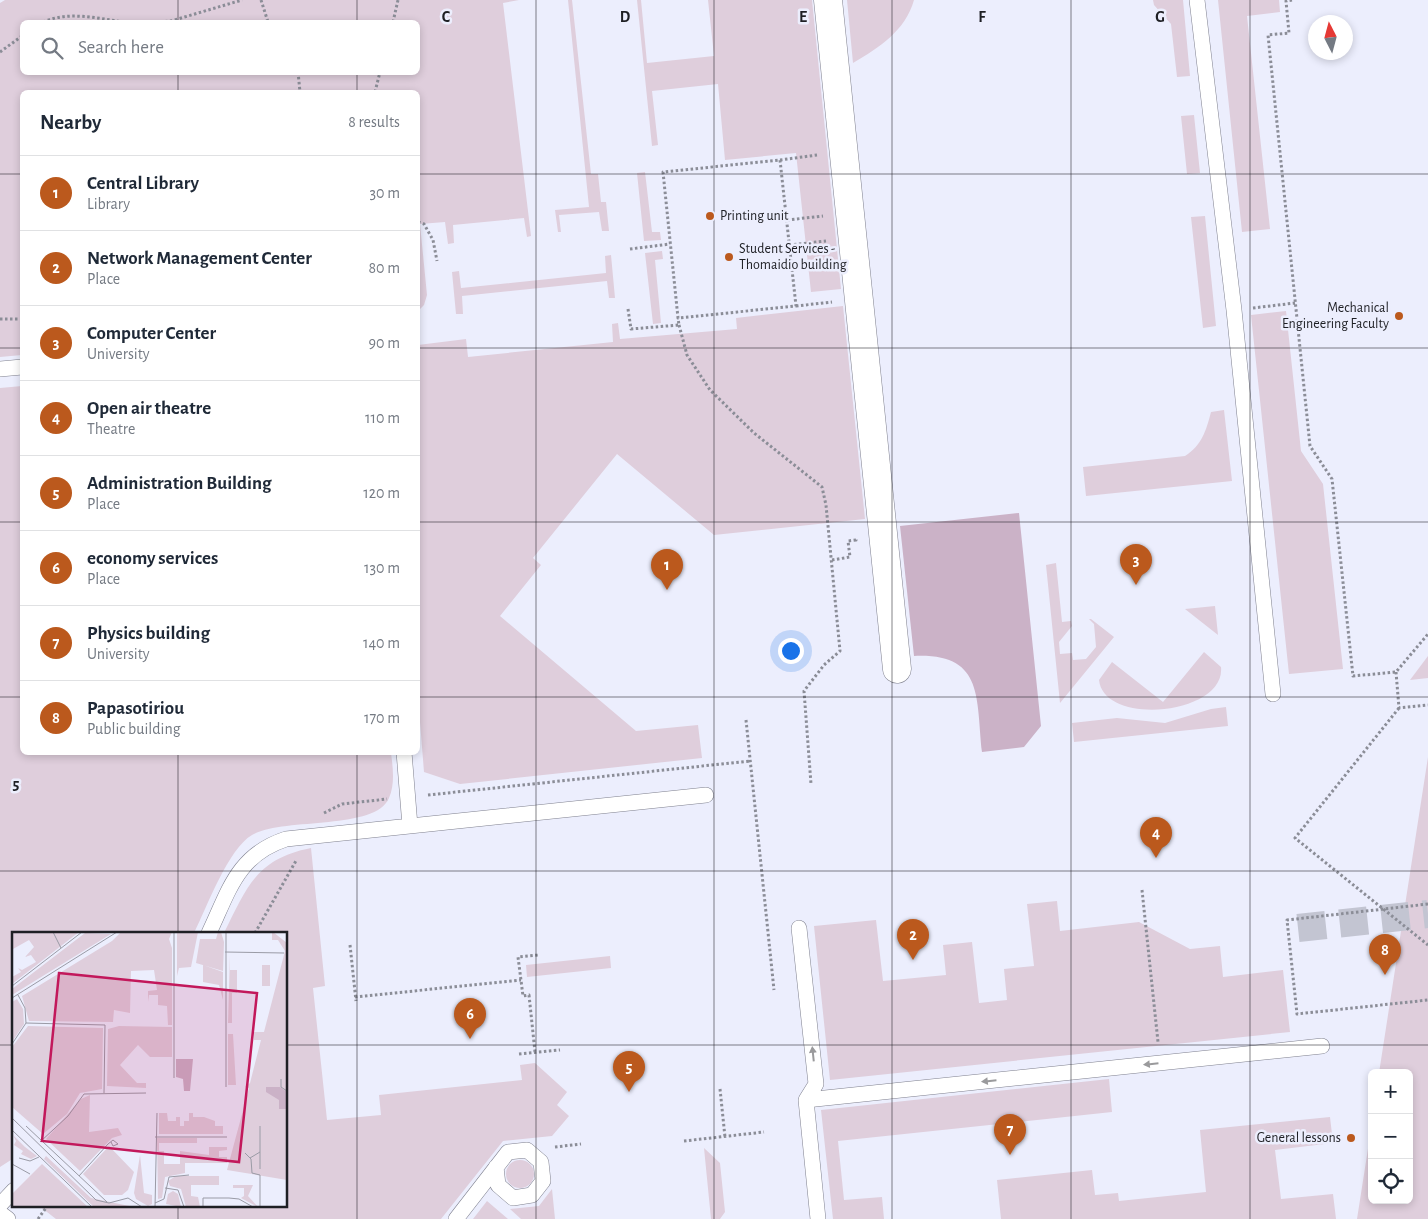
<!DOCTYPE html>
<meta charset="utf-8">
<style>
body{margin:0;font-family:"Alegreya Sans",sans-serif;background:#f2f2f3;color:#1f2937}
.controls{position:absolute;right:15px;bottom:15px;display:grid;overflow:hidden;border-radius:8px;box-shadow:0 2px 8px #0003}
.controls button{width:45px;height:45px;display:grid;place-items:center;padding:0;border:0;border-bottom:1px solid #e0e1e3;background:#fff;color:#1f2937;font:25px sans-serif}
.compass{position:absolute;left:1308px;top:15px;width:45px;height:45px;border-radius:50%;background:#fff;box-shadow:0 2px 8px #0003;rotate:354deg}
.you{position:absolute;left:790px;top:650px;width:18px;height:18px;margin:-12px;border:4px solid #fff;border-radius:50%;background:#1a73e8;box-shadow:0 0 0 8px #1a73e833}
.badge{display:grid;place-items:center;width:32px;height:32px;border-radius:50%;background:#bb591d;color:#fff;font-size:16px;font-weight:700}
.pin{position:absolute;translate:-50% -41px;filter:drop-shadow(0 1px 2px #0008)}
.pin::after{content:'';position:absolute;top:26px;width:18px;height:15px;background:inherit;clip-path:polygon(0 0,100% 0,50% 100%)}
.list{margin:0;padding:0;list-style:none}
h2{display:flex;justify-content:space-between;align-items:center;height:65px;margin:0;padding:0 20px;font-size:21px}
h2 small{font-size:16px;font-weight:400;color:#747a83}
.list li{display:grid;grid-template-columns:32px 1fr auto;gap:15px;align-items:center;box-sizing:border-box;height:75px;padding:0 20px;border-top:1px solid #e0e1e3}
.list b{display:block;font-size:19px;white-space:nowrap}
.list p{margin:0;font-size:16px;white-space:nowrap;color:#747a83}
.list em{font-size:16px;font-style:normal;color:#747a83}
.icon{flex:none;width:28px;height:28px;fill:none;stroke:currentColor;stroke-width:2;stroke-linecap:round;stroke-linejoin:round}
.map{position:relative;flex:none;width:1428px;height:1219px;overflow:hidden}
.search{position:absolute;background:#fff;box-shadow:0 2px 8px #0003;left:20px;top:20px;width:400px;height:55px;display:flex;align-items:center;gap:12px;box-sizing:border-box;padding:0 18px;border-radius:8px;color:#747a83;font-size:19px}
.panel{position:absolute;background:#fff;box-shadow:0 2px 8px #0003;left:20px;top:90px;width:400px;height:665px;border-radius:8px}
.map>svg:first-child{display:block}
.green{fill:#dfcedc;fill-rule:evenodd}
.forest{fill:#cbb2c7}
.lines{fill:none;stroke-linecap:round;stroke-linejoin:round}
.street-tunnel{stroke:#c3c5d2;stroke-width:28;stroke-dasharray:28 14;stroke-linecap:butt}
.lane-casing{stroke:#7f808e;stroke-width:16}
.street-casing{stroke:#7f808e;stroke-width:29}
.path{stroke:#8b8d97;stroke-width:3;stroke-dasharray:2.5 2.5;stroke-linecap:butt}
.lane{stroke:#fff;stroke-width:15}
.street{stroke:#fff;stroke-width:28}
.oneway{fill:#9a9a9c}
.grid{fill:none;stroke:#1e1f24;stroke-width:1;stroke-opacity:0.55}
.poi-dot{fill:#bb591d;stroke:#eceefd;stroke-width:2}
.labels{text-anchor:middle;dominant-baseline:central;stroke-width:5;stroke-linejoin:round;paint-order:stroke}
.poi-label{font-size:14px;fill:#1e1f24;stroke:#eceefd;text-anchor:start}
.inset-road{fill:none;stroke:#9a9ba6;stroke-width:1}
.view{fill:#c2185b;fill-opacity:0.15;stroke:#c2185b;stroke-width:2.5}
.inset-edge{fill:none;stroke:#1e1f24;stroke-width:2.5}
.grid-label{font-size:16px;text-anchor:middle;font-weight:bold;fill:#1e1f24;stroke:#eceefd;stroke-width:5;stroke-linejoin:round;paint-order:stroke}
</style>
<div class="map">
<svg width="1428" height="1219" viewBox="0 0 1428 1219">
<rect width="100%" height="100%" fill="#eceefd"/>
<!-- green -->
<path class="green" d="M5 0H519L503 3 531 236 527 237 524 218 453 225 454 243 448 244 445 222 420 224 427 295 424 305 418 311V92H22V355L0 357V3ZM22 22H418V72H22Z
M568 0H572L591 174H598L601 202H606L609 231H602L599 212 559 215 561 232H558L555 210 589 207Z
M637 0H641L647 63 714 56 708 0H812L841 289 811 292 796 153 725 160 718 84 652 91 658 145 652 146Z
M847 0H914C905 31 880 47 853 63Z
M1153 0H1183L1190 76 1177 77 1171 24 1154 5Z
M1218 0H1279L1280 12 1247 16 1270 229 1242 232Z
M1194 115 1200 173 1187 174 1181 116Z
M645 172 652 232H660L661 240 644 241 637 173Z
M1205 216 1216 326 1203 328 1191 217Z
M662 251 663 259 655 260 661 323 653 324 645 253Z
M611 255 615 298H609L607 281 462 296 463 314H456L452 272 459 271 461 288 606 273 605 256Z
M843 306 865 519 714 535 617 454 533 558 541 565 500 616 636 731 698 725 702 758 460 784 424 772 418 697V345L466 339 468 357 613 342 612 324 618 323 620 339 737 329 736 318Z
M1286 311 1301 451 1323 484 1343 669 1289 674 1251 315Z
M22 386V752L391 753C393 768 395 784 389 798 375 831 283 817 252 835 228 849 207 907 194 933H14V1158L0 1167V388Z
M1224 410 1232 481 1086 496 1083 467 1185 456C1202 445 1206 431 1211 412Z
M1056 563 1062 622 1071 621 1072 626 1059 642 1060 654 1072 653 1073 660 1086 659 1096 647 1094 624 1089 619H1091L1114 637 1060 703 1046 565Z
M1215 606 1218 635 1185 609Z
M1204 652 1221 667C1226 715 1104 727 1099 680L1112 662 1163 702Z
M1428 656V678L1410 680Z
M1226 707 1228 726 1074 742 1072 723 1117 718 1165 723 1211 709Z
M1428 757V1219H1357L1372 1123V1200H1409V1073H1379Z
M311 848 325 986 313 988 327 1120 381 1115 379 1095 522 1080 520 1065 535 1063 567 1092 557 1105 569 1116 552 1136 503 1141 441 1219H56L38 1205H286V933H224C247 887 256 859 311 848Z
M1057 901 1060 931 1139 922 1190 949 1220 946 1223 977 1283 970 1290 1032 830 1080 814 926 876 920 883 981 946 975 943 945 972 942 979 1003 1007 1000 1004 969 1034 966 1027 904Z
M610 956 611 968 527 977 526 965Z
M1109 1079 1112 1112 838 1141 844 1200 882 1197 884 1219H833L821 1110Z
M1330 1117 1333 1143 1275 1150 1281 1199 1333 1194 1336 1219H1001L997 1180 1092 1170 1095 1195 1118 1193 1119 1201 1206 1192 1200 1130Z
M704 1148 720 1163 725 1212 720 1219H711Z
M506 1174a14 14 0 1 1 28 0a14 14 0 1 1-28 0Z
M552 1189 555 1219H521L510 1209 539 1206Z
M487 1201 508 1219H473Z"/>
<!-- forest -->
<path class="forest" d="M1019 513 1041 726 1024 747 982 752C976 697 984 653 914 656L900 526Z"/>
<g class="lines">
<!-- street-tunnel -->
<path class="street-tunnel" d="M1298 928 1428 914"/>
<!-- lane casing -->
<g class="lane-casing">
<path id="lane" d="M1197 0 1234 310 1273 694
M0 369 22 367
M404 752 410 826
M799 928 816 1084 806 1100 818 1219
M209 933C229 891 237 855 286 839L706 795
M806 1100 1322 1046
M0 1205 14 1190
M0 1213 8 1219
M456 1219 508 1152 527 1150 541 1162 543 1181 532 1195 513 1198 498 1185 496 1167"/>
</g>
<!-- street casing -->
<g class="street-casing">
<path id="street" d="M828 0 897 669"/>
</g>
<!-- path -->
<path class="path" d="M261 0 268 22
M1292 0 1286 1 1289 33 1268 35 1310 446 1332 479 1353 676 1396 672 1428 634
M43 22C69 11 96 18 123 22
M160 22 171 21 242 0
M393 22 398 0
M0 52 22 36
M298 72 300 92
M375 92 380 72
M780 160 796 306 678 318 663 172Z
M780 160 817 155
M787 220 823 216
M418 222 424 224 433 240 437 261
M789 245 826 241
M630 249 670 244
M796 306 832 302
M1253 308 1295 303
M628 309 631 329 679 325 678 318
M0 319H22
M679 325 687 355 710 390 754 433 822 487 826 505 840 651 824 665 804 691 811 784
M832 560 850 557 848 541 856 540 855 538
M1396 672 1399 708 1428 705
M1399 708 1295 838 1428 945
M746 720 774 990
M428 795 750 761
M324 813 342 804 387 799
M1142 890 1158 1042
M1428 904 1287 920 1297 1014 1428 1000
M255 933 297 859
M350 945 356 1001
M355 997 521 980
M535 1052 529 995 523 996 518 957 539 955
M519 1054 560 1050
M720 1089 725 1137
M684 1141 764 1132
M555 1147 581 1144
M38 1219 48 1205"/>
<!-- lane -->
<use href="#lane" class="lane"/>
<!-- street -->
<use href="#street" class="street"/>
</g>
<!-- one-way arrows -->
<defs><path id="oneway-solid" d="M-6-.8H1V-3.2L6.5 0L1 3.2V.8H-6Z" transform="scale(1.25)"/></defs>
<g class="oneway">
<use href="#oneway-solid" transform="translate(813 1054) rotate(-96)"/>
<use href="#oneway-solid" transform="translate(1151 1064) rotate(174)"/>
<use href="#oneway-solid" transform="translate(989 1081) rotate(174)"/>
</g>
<!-- grid -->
<path class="grid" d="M178 0V22M357 0V22M536 0V1219M714 0V1219M892 0V1219M1071 0V1219M1250 0V1219M178 72V92M357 72V92M0 174H22M418 174H1428M0 348H22M418 348H1428M0 522H22M418 522H1428M0 697H22M418 697H1428M178 752V933M357 752V1219M0 871H1428M0 1045H14M286 1045H1428M178 1205V1219"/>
<!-- markers -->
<g class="poi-dot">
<circle cx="710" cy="216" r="5"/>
<circle cx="729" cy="257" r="5"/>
<circle cx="1399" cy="316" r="5"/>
<circle cx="1351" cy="1138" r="5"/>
</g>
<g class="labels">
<!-- poi labels -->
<g class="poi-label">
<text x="720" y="216">Printing unit</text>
<text x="739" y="249">Student Services -<tspan x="739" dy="16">Thomaidio building</tspan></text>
<text x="1389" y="308" text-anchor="end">Mechanical<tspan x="1389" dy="16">Engineering Faculty</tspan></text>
<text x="1341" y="1138" text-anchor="end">General lessons</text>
</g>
</g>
<!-- overview -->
<g transform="translate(12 932)">
<rect width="275" height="275" fill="#eceefd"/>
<path d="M0 0H67L0 52V45L9 40 6 36 10 38 24 30 19 23 13 25 22 15 17 8 1 17ZM109 0H160L157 7 160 16V93H156L155 74 146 73V63H137L136 70V41V59L145 58 142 38 119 39 118 81 102 78 101 90 17 89 10 64 100 9ZM165 0H186L179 35 167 36 165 44ZM206 0H209L212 10 211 39 184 31 188 7H204ZM242 0H261L275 11V248L215 238 237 156 233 155 238 151 249 108H242V100H252L273 19 266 8H260V1ZM73 1 99 2 0 63V57ZM218 23V38H225V61H220V91H216ZM191 33 211 40V68L207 53 191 50ZM250 33H258V54H250ZM5 67 11 77 12 92 0 110V70ZM16 94 91 96 90 157 68 161 55 182 31 202 0 175V115ZM107 94 160 95V125H138L126 113 108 133 125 151H134V156L95 154 96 97ZM216 102H221L224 153H216ZM78 163 77 200 106 196 110 203 100 206 68 239 34 207 69 167ZM147 181H155L156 189H164V185H168V194H172V189H177V181H181V185H192L203 189V194H211V202H147ZM1 203 13 215 25 224 19 227 9 222 11 219 2 213 4 209ZM145 206H185V211H147V219H152V232H168V219L197 223V215H215V218L207 219V225H215V231H173V241L153 245 150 266 146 267ZM97 214 122 240 116 258 110 263H92L71 242ZM128 223 132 261 140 263V272L136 274 124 267 122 261ZM34 224 79 266 122 275H82L32 227ZM30 232 76 275H0V262ZM164 244H207V253H179V264L186 265 188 275H174L169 257 158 254 156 249ZM221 253H241L236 264 246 275 229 266 232 264V256H221ZM161 259 166 262 169 275 154 272 156 262Z" fill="#dfcedc"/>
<path d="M164 127H181L178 159H172L171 147 164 145ZM254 155H268L275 160V177H267V168L254 160Z" fill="#cbb2c7"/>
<path class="inset-road" d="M41 0 49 16M213 20 272 21M0 54 70 0M0 66 105 0M14 91 93 93 92 161M0 112 14 91 13 76 6 63M162 146V0M269 147V155L275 159M214 155V0M0 186 84 268 97 271 116 266 130 275M14 194 95 270M0 198 80 275M143 205H215M28 210 56 184 72 162 134 161M248 220V237M233 221 239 227 240 241 248 243V275M7 226 18 229 27 225M238 226 248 220V194M0 232 18 242M67 244 96 212 101 208 106 212 101 214 99 210M153 256 166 258 172 275M143 271 152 267 157 245 177 243M143 275 145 181M191 275V266H217L227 267 241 275"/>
<path class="view" d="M47 41 245 61 227 230 30 209Z"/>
<rect width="275" height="275" class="inset-edge"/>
</g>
<g class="grid-label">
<text x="446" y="22">C</text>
<text x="625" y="22">D</text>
<text x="803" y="22">E</text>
<text x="982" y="22">F</text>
<text x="1160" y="22">G</text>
<text x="16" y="789">5</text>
</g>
</svg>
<div class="controls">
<button>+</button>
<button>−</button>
<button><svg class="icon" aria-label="locate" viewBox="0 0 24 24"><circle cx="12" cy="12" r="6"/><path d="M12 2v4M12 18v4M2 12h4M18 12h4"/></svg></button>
</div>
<svg class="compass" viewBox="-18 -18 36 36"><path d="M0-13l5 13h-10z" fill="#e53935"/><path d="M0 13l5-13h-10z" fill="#747a83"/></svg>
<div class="you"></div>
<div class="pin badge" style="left:667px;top:590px">1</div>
<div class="pin badge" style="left:913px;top:960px">2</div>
<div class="pin badge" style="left:1136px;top:585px">3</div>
<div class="pin badge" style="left:1156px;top:858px">4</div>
<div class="pin badge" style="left:629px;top:1092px">5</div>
<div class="pin badge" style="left:470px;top:1039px">6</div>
<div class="pin badge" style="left:1010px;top:1155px">7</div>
<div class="pin badge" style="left:1385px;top:975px">8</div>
<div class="search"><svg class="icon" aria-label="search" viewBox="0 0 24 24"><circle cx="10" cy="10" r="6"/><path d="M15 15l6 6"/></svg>Search here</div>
<section class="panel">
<h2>Nearby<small>8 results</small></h2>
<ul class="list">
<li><span class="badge">1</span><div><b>Central Library</b><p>Library</p></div><em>30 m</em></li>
<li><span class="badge">2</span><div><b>Network Management Center</b><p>Place</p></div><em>80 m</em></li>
<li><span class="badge">3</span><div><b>Computer Center</b><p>University</p></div><em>90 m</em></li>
<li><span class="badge">4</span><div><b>Open air theatre</b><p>Theatre</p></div><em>110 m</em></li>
<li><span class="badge">5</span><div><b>Administration Building</b><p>Place</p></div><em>120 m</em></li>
<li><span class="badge">6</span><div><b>economy services</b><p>Place</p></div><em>130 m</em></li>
<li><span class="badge">7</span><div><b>Physics building</b><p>University</p></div><em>140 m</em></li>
<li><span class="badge">8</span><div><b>Papasotiriou</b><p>Public building</p></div><em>170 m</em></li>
</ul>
</section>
</div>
